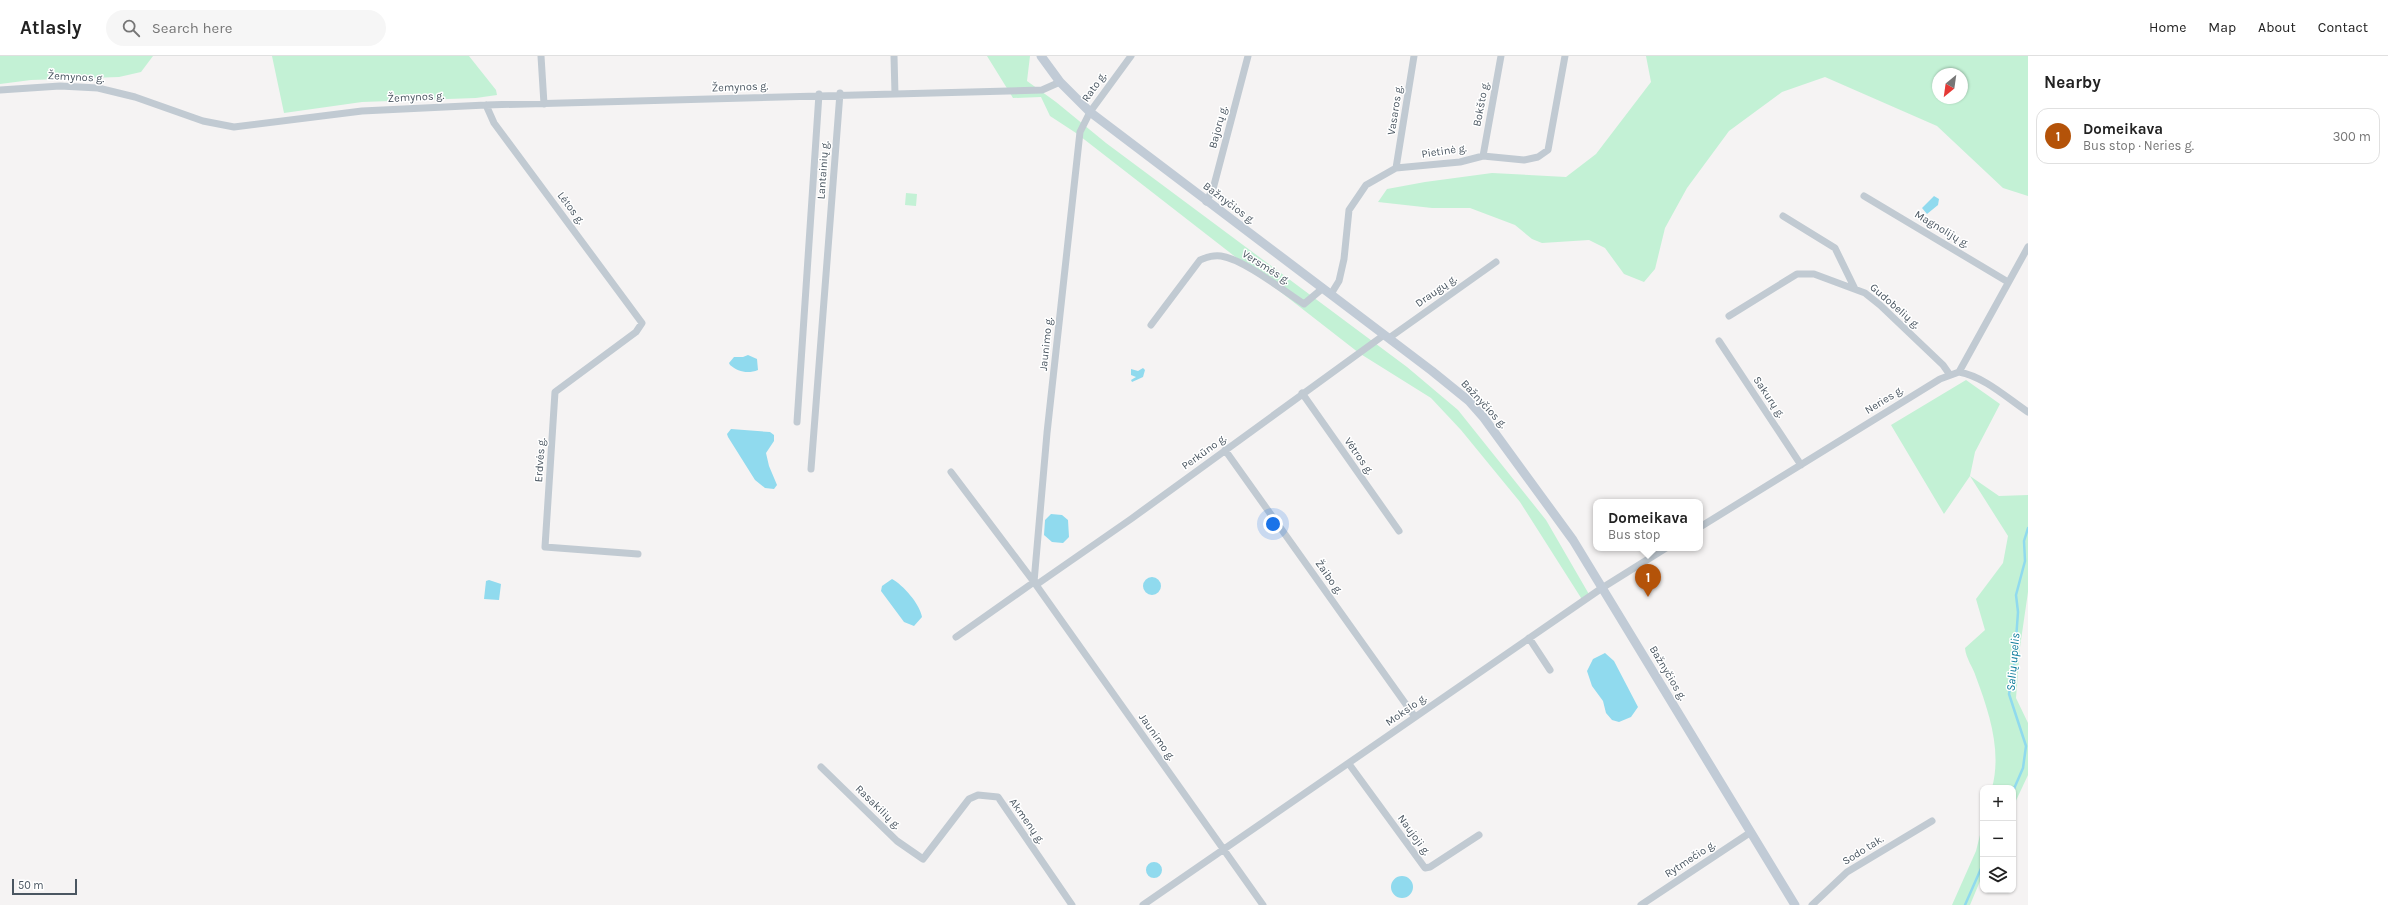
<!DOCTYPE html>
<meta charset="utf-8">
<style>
body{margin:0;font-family:Karla,sans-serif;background:#f6f6f6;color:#222}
.controls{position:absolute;right:12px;bottom:12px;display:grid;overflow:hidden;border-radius:8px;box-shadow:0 1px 3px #0004}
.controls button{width:36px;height:36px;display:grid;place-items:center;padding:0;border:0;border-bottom:1px solid #e0e0e0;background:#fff;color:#222;font:20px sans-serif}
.compass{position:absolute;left:1932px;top:12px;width:36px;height:36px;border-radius:50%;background:#fff;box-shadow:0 1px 3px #0004;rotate:209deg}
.scale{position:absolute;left:12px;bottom:10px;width:65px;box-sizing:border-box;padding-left:4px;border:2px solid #4a5661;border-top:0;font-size:11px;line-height:14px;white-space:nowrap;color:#4a5661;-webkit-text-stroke:3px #fff;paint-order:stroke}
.you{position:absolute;left:1273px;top:468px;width:14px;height:14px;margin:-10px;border:3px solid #fff;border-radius:50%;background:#1a73e8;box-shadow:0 0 0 6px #1a73e833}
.badge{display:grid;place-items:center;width:26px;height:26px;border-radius:50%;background:#b45309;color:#fff;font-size:13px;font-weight:700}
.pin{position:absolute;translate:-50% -33px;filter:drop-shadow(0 1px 2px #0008)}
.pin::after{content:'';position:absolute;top:21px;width:14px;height:12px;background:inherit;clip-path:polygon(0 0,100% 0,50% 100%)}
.popup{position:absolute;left:1593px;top:443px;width:110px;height:52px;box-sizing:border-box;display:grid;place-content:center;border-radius:8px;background:#fff;filter:drop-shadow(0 1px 3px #0005);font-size:13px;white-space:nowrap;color:#767676}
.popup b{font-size:15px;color:#222}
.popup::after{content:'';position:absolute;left:50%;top:100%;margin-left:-8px;border:8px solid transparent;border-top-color:#fff}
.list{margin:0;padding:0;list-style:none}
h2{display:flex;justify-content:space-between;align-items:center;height:52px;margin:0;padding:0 16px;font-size:17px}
h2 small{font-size:13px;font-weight:400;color:#767676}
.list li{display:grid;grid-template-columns:26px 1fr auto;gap:12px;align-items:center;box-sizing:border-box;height:56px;margin:0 8px 8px;padding:0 8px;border:1px solid #e0e0e0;border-radius:12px}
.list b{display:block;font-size:15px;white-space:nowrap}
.list p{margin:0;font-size:13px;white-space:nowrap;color:#767676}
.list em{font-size:13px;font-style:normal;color:#767676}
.icon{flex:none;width:22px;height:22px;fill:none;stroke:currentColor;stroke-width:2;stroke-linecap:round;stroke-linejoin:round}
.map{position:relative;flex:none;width:2028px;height:849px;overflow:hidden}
header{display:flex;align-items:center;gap:24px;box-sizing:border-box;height:56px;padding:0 20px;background:#fff;border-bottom:1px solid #e0e0e0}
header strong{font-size:19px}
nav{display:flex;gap:22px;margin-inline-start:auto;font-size:14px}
.search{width:280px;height:36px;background:#f6f6f6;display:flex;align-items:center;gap:10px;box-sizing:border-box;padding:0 14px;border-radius:22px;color:#767676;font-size:15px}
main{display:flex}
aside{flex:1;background:#fff}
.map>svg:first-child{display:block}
.green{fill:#c3f1d5;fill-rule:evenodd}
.water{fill:#90daee}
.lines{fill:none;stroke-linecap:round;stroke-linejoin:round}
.stream{stroke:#90daee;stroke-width:2.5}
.street{stroke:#c1cad2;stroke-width:7}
.secondary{stroke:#c1cbd6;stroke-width:9}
.labels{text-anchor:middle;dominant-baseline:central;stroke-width:3;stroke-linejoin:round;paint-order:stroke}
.street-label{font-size:11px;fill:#4a5661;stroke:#fff}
.water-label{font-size:12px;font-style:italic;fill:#0c7c9b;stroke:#fff}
</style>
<header>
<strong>Atlasly</strong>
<div class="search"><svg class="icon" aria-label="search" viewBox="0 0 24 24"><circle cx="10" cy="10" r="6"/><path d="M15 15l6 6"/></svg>Search here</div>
<nav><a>Home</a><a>Map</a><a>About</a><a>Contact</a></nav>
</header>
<main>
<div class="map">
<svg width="2028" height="849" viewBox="0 0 2028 849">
<rect width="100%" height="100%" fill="#f5f3f3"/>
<!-- green -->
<path class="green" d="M0 0H153L141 16 119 21 31 24 0 28Z
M272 0H469L496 34 497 39 476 42 362 46 284 57Z
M987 0H1030L1027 25 1056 46 1106 87 1407 311 1458 354 1546 464 1590 540 1583 545 1520 446 1461 374 1431 342 1359 297 1076 77 1050 60 1041 41 1013 42Z
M1646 0H2028V140L2003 132 1937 70 1825 21 1782 36 1729 75 1687 132 1665 172 1655 213 1644 226 1624 218 1605 192 1589 184 1542 187 1532 183 1515 169 1470 152H1432L1378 146 1387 133 1425 126 1492 117 1566 121 1596 98 1651 26ZM1938 18H1962V42H1938Z
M906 137 917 138 916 150 905 149Z
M1966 324 2000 348 1975 396 1970 420 1999 440 2028 439V536L2020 591 2016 642 2028 667V719L2013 751V732H1992C2002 695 1989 656 1976 621 1973 611 1966 603 1965 592L1985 574 1976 543 2003 507 2008 480 1970 420 1944 458 1891 369Z
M1983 767V818L1970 849H1952L1976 795Z"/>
<!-- water -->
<path class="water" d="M1934 140 1939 143 1938 149 1927 158 1922 152Z
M748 299 757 303 758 314C748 318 738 316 730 309L729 307 734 301H743Z
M1143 312 1145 314 1143 321 1132 326 1131 324 1136 321 1131 319V313L1138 315Z
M731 373 770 376 774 379V385L766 397 769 410 777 429 774 433 765 432 755 424 728 381 727 378Z
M1051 458 1062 459 1068 464 1069 481 1063 487 1052 486 1044 479 1045 464Z
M1143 530a9 9 0 1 1 18 0a9 9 0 1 1-18 0Z
M892 523C903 529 920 548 922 561L914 570 904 566 881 535 882 530Z
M489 524 501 528 499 544 484 543 486 525Z
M1605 597 1614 605 1638 651 1631 661 1619 666 1612 664 1606 657 1603 645 1592 630 1587 615 1593 603Z
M1146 814a8 8 0 1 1 16 0a8 8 0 1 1-16 0Z
M1391 831a11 11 0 1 1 22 0a11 11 0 1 1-22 0Z"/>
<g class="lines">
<!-- stream -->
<path class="stream" d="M2013 735 2023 712 2026 690 2009 638 2014 612 2018 556 2016 539 2025 505 2024 485 2028 472
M1965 849 1983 808"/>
<!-- street -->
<path class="street" d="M541 0 544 48
M894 0 895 38
M0 34 60 30 98 32 135 41 203 65 234 71 362 55 486 49 1042 34 1060 26
M486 49 494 67 642 267 636 276 555 336 545 491 638 498
M1483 100 1501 0
M1396 112 1414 0
M1864 140 2008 226
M1206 146 1213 133 1248 0
M1783 160 1835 192 1855 233
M1331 238 1339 225 1344 203 1349 154 1366 129 1396 112 1460 106 1483 100 1524 104 1538 101 1548 94 1565 0
M1729 260 1797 218H1814L1865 237 1880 249 1943 309 1950 319
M1151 269 1200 204C1208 201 1213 199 1221 200 1243 203 1284 235 1304 248L1323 232
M1389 282 1496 206
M1719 285 1801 409
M1959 316C1985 321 2007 342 2028 356
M1302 337 1399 475
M797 366 819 38
M1225 394 1415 661
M811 413 840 37
M951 416 1034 526 1263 849
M1700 471 1940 323 1959 316 2028 191
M1036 529 1131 463 1384 279
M956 581 1034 526 1047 377 1080 76 1090 56 1131 0
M1529 582 1550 614
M1349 708 1425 812 1430 811 1479 779
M821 711 897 785 923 803 969 743 978 739 998 741 1072 849
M1143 849 1602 532 1666 492
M1641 849 1751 776
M1812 849 1847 816 1932 765"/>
<!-- secondary -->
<path class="secondary" d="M1041 0 1060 26 1090 56 1432 315 1469 345 1484 362 1573 484 1795 849"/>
</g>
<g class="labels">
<!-- street labels -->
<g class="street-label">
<text transform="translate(76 21) rotate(3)">Žemynos g.</text>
<text transform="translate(740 31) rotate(-2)">Žemynos g.</text>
<text transform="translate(1094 31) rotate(-55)">Rato g.</text>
<text transform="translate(416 41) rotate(-3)">Žemynos g.</text>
<text transform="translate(1481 48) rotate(-79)">Bokšto g.</text>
<text transform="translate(1395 54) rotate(-81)">Vasaros g.</text>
<text transform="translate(1218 71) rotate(-75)">Bajorų g.</text>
<text transform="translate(1444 95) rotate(-8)">Pietinė g.</text>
<text transform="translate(823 114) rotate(-86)">Lantainių g.</text>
<text transform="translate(1229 147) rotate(37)">Bažnyčios g.</text>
<text transform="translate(571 152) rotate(53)">Lėtos g.</text>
<text transform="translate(1942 173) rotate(31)">Magnolijų g.</text>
<text transform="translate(1266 211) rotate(32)">Versmės g.</text>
<text transform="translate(1436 235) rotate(-35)">Draugų g.</text>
<text transform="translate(1895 250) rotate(41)">Gudobelių g.</text>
<text transform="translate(1046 288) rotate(-84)">Jaunimo g.</text>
<text transform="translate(1769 341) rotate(56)">Sakurų g.</text>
<text transform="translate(1884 344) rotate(-32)">Neries g.</text>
<text transform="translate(1484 348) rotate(47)">Bažnyčios g.</text>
<text transform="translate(1204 396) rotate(-36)">Perkūno g.</text>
<text transform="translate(1359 400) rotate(55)">Vėtros g.</text>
<text transform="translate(540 404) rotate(-86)">Erdvės g.</text>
<text transform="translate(1329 521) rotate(55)">Žaibo g.</text>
<text transform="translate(1668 617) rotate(59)">Bažnyčios g.</text>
<text transform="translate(1406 654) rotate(-35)">Mokslo g.</text>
<text transform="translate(1157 681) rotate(55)">Jaunimo g.</text>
<text transform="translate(878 751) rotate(44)">Rasakilių g.</text>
<text transform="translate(1027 765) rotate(55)">Akmenų g.</text>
<text transform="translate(1414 779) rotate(54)">Naujoji g.</text>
<text transform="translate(1863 794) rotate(-32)">Sodo tak.</text>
<text transform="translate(1690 803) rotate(-33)">Rytmečio g.</text>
</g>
<!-- water labels -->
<g class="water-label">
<text transform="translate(2013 606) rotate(-85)">Salių upelis</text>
</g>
</g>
</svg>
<div class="controls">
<button>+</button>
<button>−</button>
<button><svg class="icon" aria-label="layers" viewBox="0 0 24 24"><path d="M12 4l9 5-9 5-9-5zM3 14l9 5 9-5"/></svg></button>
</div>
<svg class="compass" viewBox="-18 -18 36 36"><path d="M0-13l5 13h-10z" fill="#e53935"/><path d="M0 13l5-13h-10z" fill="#767676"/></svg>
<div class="scale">50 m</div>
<div class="you"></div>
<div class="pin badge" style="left:1648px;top:541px">1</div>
<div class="popup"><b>Domeikava</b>Bus stop</div>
</div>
<aside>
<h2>Nearby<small></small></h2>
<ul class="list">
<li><span class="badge">1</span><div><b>Domeikava</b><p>Bus stop · Neries g.</p></div><em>300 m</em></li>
</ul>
</aside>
</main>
